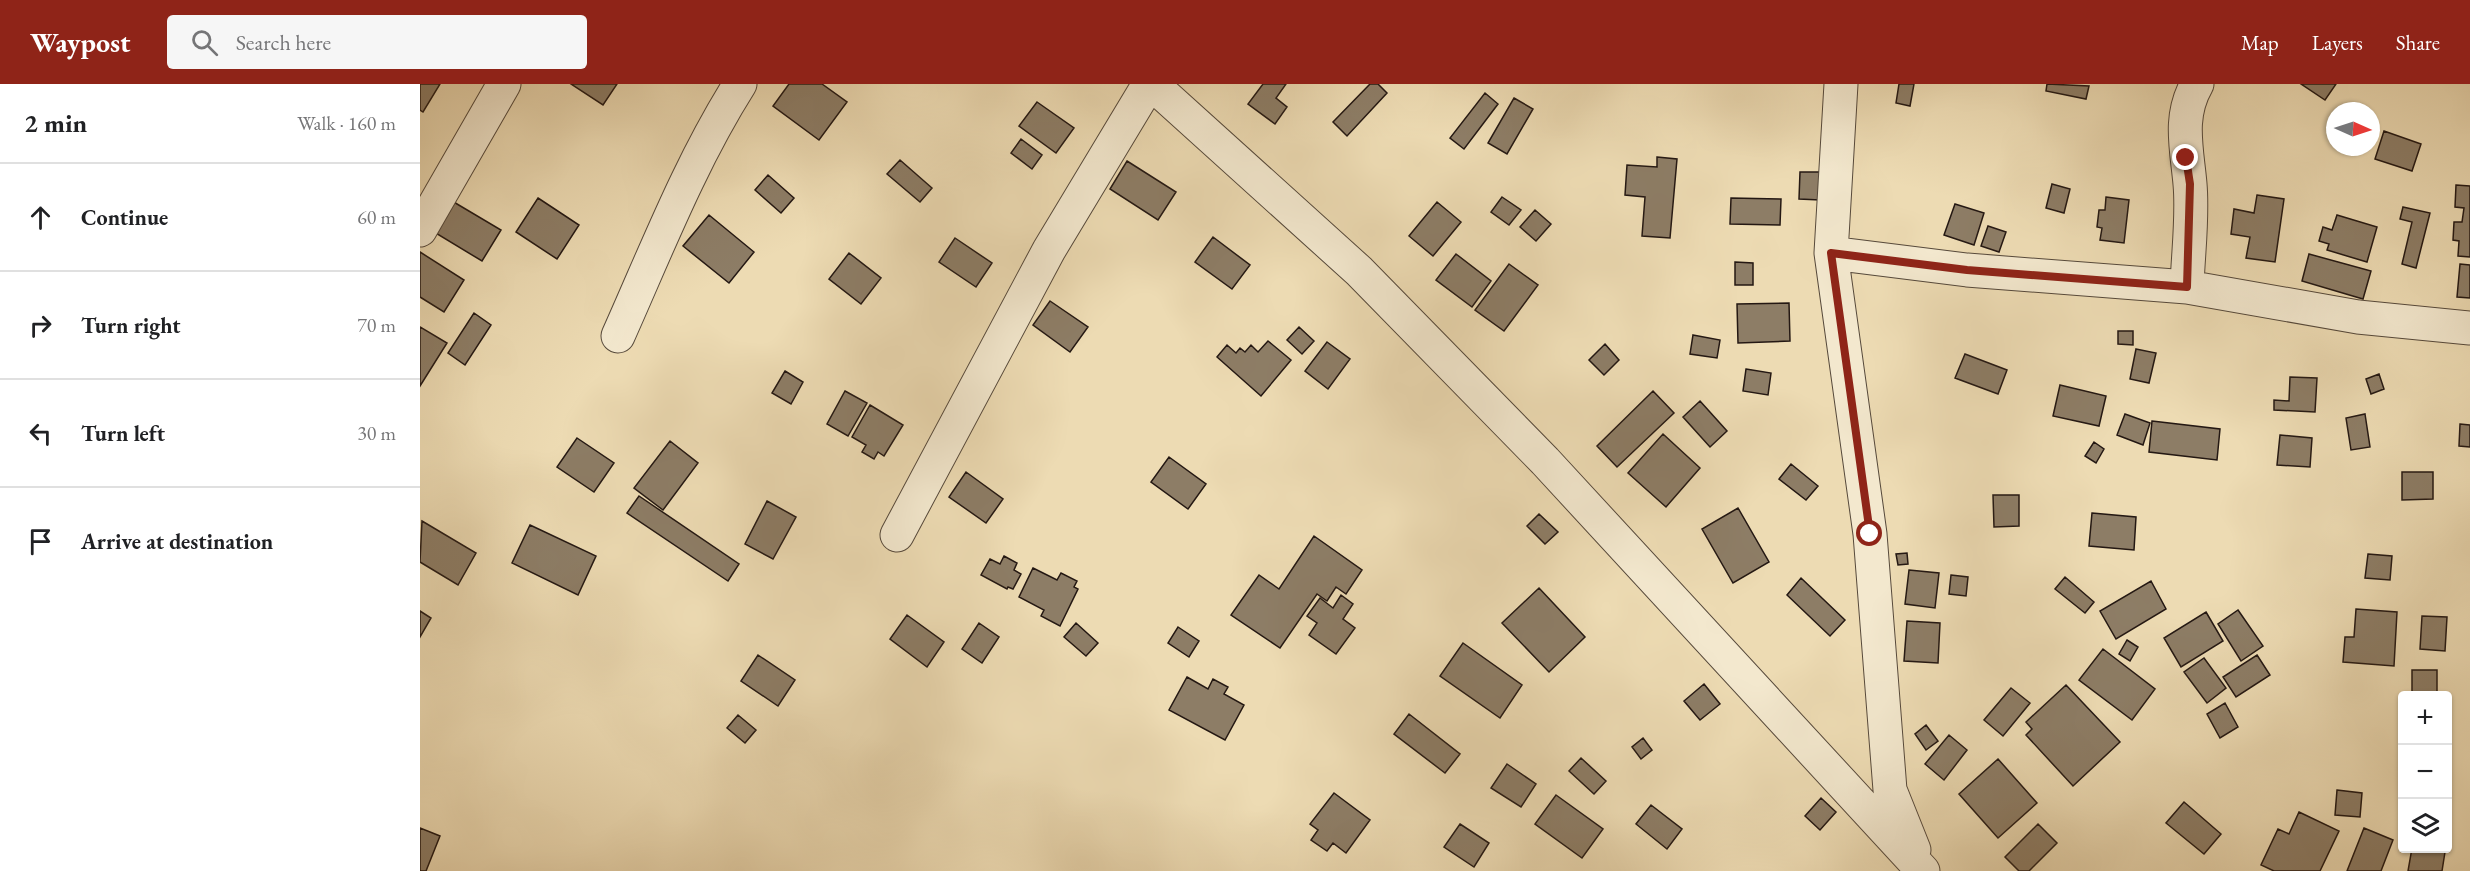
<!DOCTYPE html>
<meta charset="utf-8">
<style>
body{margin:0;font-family:"EB Garamond",serif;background:#f6f6f6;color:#202124}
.controls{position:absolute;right:18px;bottom:18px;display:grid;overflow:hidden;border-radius:6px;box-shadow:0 2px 4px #0004}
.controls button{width:54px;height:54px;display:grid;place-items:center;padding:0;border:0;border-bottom:2px solid #e0e0e0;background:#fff;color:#202124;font:30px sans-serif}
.compass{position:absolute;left:1906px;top:18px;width:54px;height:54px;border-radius:50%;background:#fff;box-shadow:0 2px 4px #0004;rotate:93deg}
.stop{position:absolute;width:18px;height:18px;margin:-14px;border:4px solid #8f2418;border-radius:50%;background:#fff}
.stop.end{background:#8f2418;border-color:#fff;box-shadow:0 2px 6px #0008}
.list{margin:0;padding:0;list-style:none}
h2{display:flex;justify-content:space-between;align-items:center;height:78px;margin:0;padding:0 24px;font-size:26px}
h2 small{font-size:20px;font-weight:400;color:#757577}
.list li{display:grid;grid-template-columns:39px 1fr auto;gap:18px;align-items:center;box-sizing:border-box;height:108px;padding:0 24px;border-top:2px solid #e0e0e0}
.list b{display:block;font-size:22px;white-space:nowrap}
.list em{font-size:20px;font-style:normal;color:#757577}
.icon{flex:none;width:33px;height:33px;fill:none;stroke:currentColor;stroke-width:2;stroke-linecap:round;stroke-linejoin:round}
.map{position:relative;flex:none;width:2050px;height:787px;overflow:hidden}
header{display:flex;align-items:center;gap:36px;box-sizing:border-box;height:84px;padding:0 30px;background:#8f2418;color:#fff}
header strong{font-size:28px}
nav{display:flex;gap:33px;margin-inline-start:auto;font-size:21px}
.search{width:420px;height:54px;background:#f6f6f6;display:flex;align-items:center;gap:15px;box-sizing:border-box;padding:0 21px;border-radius:6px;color:#757577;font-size:22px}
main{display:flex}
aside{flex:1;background:#fff}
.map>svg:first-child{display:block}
.building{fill:#8d7d66;stroke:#241813;stroke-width:1.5}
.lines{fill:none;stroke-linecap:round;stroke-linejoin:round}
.minor-casing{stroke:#56493b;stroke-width:35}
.minor{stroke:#f3e8ce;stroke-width:33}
.route{stroke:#8f2418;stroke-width:8}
</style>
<header>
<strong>Waypost</strong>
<div class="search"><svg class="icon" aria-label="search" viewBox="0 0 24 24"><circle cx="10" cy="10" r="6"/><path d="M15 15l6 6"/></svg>Search here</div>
<nav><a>Map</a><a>Layers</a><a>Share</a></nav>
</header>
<main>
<aside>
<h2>2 min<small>Walk · 160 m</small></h2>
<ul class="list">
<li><svg class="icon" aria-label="ahead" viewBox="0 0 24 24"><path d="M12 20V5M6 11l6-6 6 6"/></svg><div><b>Continue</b></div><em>60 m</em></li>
<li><svg class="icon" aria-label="right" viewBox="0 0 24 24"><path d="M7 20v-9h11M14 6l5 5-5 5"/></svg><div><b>Turn right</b></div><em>70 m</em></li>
<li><svg class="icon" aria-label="left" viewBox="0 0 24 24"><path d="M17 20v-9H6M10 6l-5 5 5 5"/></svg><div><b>Turn left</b></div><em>30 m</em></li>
<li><svg class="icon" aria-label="arrive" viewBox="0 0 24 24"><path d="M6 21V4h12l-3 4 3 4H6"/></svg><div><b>Arrive at destination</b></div></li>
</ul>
</aside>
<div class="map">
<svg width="2050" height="787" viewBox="0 0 2050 787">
<rect width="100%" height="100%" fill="#eddbb3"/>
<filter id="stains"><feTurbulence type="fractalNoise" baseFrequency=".00333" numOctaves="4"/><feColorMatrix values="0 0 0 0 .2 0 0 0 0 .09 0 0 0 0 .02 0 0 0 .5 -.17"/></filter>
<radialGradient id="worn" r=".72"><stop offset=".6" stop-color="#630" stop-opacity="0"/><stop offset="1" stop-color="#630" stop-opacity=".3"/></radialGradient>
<!-- building -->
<path class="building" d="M0 0H20L3 28 0 26Z
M151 0H197L183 21Z
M369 0H402L427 18 399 56 353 22Z
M843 0H866L856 14 867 23 855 40 828 20Z
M950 0H958L967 9 927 52 913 38Z
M1479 0H1494L1490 22 1476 19Z
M1627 0 1669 2 1666 15 1626 7Z
M1881 0H1916L1905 16Z
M1065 9 1078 20 1044 65 1030 54Z
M1094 14 1113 25 1087 70 1068 59Z
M617 18 654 44 636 69 599 42Z
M1964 47 2001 60 1992 87 1955 75Z
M601 55 622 71 612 85 591 69Z
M1237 73 1257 75 1250 154 1222 152 1225 113 1205 111 1207 81 1237 83Z
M480 76 512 104 500 118 467 90Z
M707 77 756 108 738 136 690 105Z
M1380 88H1401L1400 116 1379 115Z
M348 91 374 114 361 129 335 106Z
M1632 100 1650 105 1644 129 1626 124Z
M2036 101 2050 102V173L2038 172 2039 157 2033 156 2034 138H2042L2044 124 2035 123Z
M1837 111 1864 115 1855 178 1826 174 1830 153 1811 150 1814 125 1834 129Z
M1082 113 1101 126 1089 141 1071 128Z
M1686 113 1709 116 1704 159 1680 156 1682 144 1677 143 1679 126H1685Z
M118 114 159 141 137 175 96 148Z
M1311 114 1361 115 1360 141 1310 140Z
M32 117 81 146 62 177 14 148Z
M1017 118 1041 138 1013 172 989 152Z
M1535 120 1564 129 1554 161 1524 151Z
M1983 123 2010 129 1996 184 1982 180 1992 138 1980 135Z
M1115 126 1131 140 1116 157 1100 143Z
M289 131 334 168 309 199 263 162Z
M1917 131 1957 143 1947 178 1907 166 1909 160 1899 157 1903 143 1912 146Z
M1568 142 1586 148 1579 168 1561 162Z
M793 153 830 181 812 205 775 178Z
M535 154 572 179 556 203 519 178Z
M0 168 44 196 24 228 0 213Z
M429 169 461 194 441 220 409 195Z
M1036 170 1071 197 1052 223 1016 196Z
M1889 170 1951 187 1943 215 1882 197Z
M1315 178 1333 179V201H1315Z
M1089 180 1118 201 1084 247 1055 226Z
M2040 180 2050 181V214L2037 213Z
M630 217 668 243 650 268 613 241Z
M1369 219 1370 257 1318 259 1317 220Z
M54 229 71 241 45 281 28 269Z
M0 243 27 259 0 302Z
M879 243 894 257 882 270 867 256Z
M1698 247H1713V261L1698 260Z
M1273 251 1300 256 1297 274 1270 270Z
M848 257 871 276 841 312 797 273 807 261 816 269 820 264 825 268 831 261 838 268Z
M907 258 930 275 908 305 885 287Z
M1185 260 1199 276 1184 291 1169 276Z
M1716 265 1736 269 1729 299 1710 295Z
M1545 270 1587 286 1578 310 1535 294Z
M1326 285 1351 289 1348 311 1323 307Z
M365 287 383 298 371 320 352 309Z
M1959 290 1964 305 1951 310 1946 295Z
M1870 293 1897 294 1895 328 1854 326V316L1869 317Z
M1640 301 1686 312 1679 342 1633 332Z
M425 307 447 319 428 352 407 340Z
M1233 307 1254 329 1197 383 1177 362Z
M1280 317 1307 347 1290 363 1263 333Z
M450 321 483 341 464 372 458 368 454 375 442 368 446 361 432 353Z
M1705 330 1730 339 1723 361 1697 351Z
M1945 330 1950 363 1931 366 1926 334Z
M1732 337 1800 345 1797 376 1729 368Z
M2040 340 2050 341V363L2039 362Z
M1243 350 1280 384 1246 423 1208 389Z
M1860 351 1892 354 1890 383 1857 381Z
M157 354 194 379 174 408 137 383Z
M250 357 278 379 243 426 214 404Z
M1674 358 1684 365 1676 379 1665 372Z
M749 373 786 400 768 425 731 398Z
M1371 380 1398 402 1386 416 1359 395Z
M546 388 583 415 566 439 529 413Z
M1982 388H2013V415L1982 416Z
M1573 411H1599V442L1574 443Z
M219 412 319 480 308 497 207 429Z
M347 417 376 433 353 475 325 460Z
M1318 424 1349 478 1313 499 1282 445Z
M1672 429 1716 433 1714 466 1669 462Z
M1119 430 1138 448 1125 460 1107 442Z
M2 437 56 469 38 501 0 478Z
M110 441 176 472 158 511 92 479Z
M894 452 942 486 926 510 916 503 907 517 897 510 860 564 811 531 839 491 859 505Z
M1487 469 1488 480 1478 481 1476 470Z
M1948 470 1972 472 1970 496 1945 494Z
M584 472 597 479 594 486 601 490 593 505 588 503 587 505 561 491 570 475 580 480Z
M613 484 637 496 641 489 657 497 654 503 658 505 640 542 621 532 624 526 599 513Z
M1489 486 1519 489 1515 524 1485 520Z
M1531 491 1548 493 1546 512 1529 510Z
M1645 493 1674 518 1665 529 1635 505Z
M1381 494 1425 536 1410 552 1367 511Z
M1731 497 1746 525 1696 555 1680 527Z
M1119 504 1165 553 1129 588 1082 539Z
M921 511 933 520 923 535 935 544 916 570 889 551 897 539 887 532 900 514 913 524Z
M1936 525 1977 528 1974 582 1923 578 1925 553H1934Z
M1818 526 1843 562 1821 577 1798 540Z
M0 527 11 534 0 553Z
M1786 528 1803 557 1761 583 1744 554Z
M487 531 524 558 507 583 470 555Z
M2002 532 2027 533 2025 567 2000 565Z
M1487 537 1520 539 1518 579 1484 577Z
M559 539 579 553 562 579 542 565Z
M656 539 678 559 666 572 644 553Z
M758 543 779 557 769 573 748 559Z
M1707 556 1718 563 1710 577 1699 570Z
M1043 559 1102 601 1080 634 1020 592Z
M1683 565 1735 605 1712 636 1659 596Z
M338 571 375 596 358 622 321 597Z
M1837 571 1850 591 1816 613 1803 593Z
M1784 574 1806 604 1787 619 1764 588Z
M1992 586H2017V611H1992Z
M767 593 788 605 793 595 808 603 804 610 824 621 805 656 749 626Z
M1284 600 1300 620 1280 636 1264 617Z
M1646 601 1700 658 1653 702 1606 651 1612 645 1606 638Z
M1591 604 1610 619 1583 652 1564 636Z
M1805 619 1818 643 1800 654 1787 630Z
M989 630 1040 670 1025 689 974 650Z
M318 631 336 646 325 659 307 644Z
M1506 641 1518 657 1506 666 1495 650Z
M1529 651 1547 666 1524 696 1505 680Z
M1223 654 1232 666 1221 675 1212 663Z
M1161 674 1186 697 1174 710 1149 687Z
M1578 675 1617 719 1578 754 1539 710Z
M1087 680 1116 700 1101 723 1071 704Z
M1917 706 1942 709 1940 733 1915 731Z
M914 709 950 736 926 769 913 759 907 767 891 756 898 746 890 740Z
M1136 711 1183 745 1162 774 1115 740Z
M1401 714 1416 728 1400 746 1385 732Z
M1764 718 1801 750 1784 770 1746 739Z
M1231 721 1262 745 1247 765 1216 740Z
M1879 728 1919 747 1900 787H1854L1841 781 1858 745 1869 750Z
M1040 740 1069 759 1054 783 1024 763Z
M1618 740 1637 759 1609 787H1599L1585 773Z
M0 744 20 752 6 787H0Z
M1944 744 1973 756 1961 787H1927Z
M1992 764 2025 768 2022 787H1988Z"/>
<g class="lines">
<!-- minor casing -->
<g class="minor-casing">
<path id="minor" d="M732 0 939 187 1125 377 1503 787
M1421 0 1411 169 1450 450 1470 706 1494 766
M0 146 84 0
M1411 169 1547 186 1767 203 1938 233 2050 244
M1767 203C1768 169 1773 134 1770 100 1767 65 1758 33 1777 0
M198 252C236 167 270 79 320 0
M477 451 629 166 729 0"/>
</g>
<!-- minor -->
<use href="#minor" class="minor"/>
</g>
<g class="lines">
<!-- route -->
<path class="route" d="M1450 450 1411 169 1547 186 1767 203 1770 100 1766 74"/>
</g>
<rect width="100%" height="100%" filter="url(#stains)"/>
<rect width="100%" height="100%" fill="url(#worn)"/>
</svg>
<div class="controls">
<button>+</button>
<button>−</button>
<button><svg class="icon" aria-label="layers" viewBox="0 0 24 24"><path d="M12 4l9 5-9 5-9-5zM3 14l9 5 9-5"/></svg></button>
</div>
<svg class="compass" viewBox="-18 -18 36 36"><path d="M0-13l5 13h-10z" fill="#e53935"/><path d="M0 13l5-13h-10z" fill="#757577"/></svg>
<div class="stop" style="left:1450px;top:450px"></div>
<div class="stop end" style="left:1766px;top:74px"></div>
</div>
</main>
